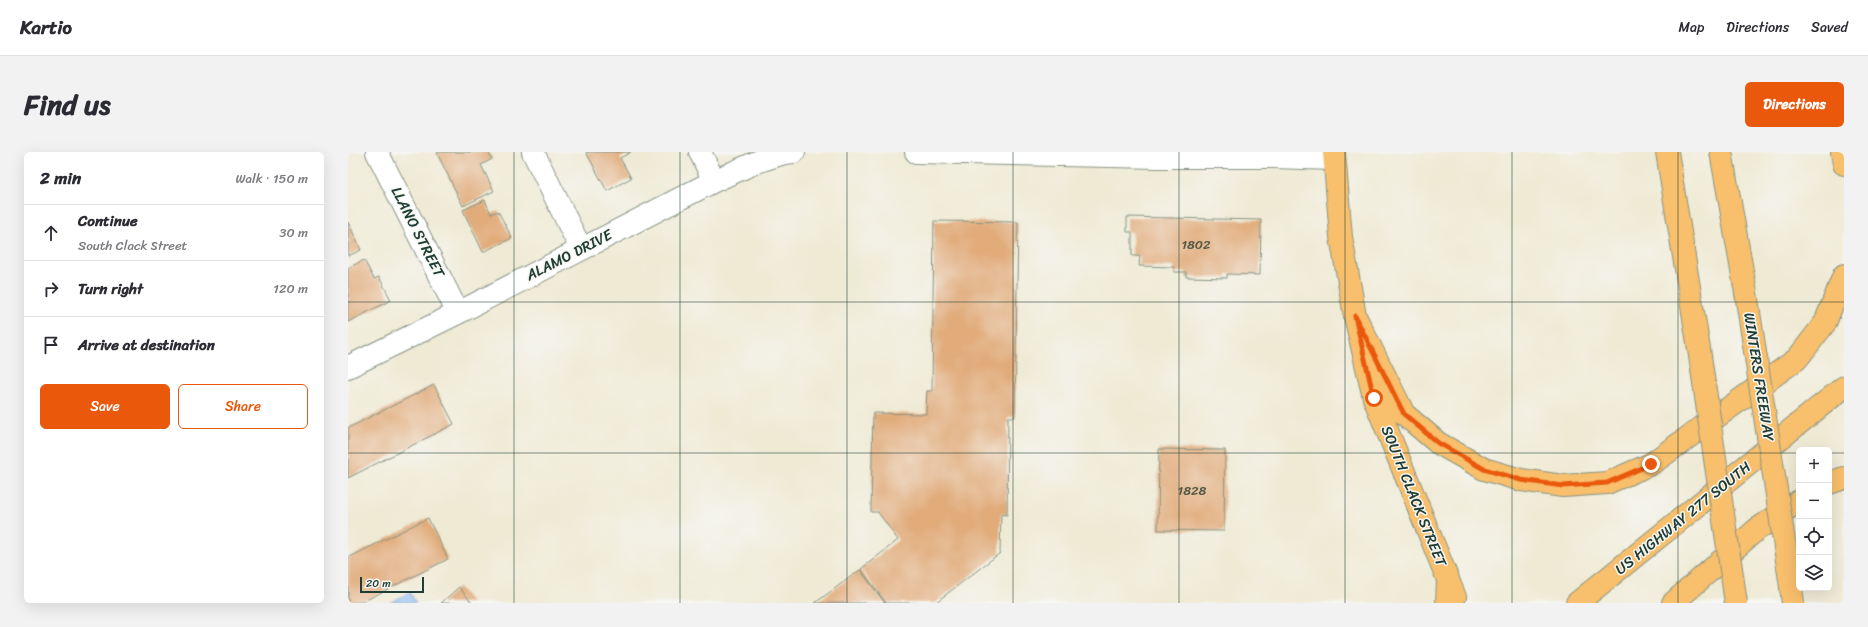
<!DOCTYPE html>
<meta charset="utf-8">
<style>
body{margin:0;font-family:Sriracha,sans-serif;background:#f2f2f3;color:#2b2b33}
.controls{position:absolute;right:12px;bottom:12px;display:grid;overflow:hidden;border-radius:6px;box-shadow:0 4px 16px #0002}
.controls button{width:36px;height:36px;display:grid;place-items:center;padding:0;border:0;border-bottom:1px solid #e1e1e2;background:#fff;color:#2b2b33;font:20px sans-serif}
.scale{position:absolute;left:12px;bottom:10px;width:64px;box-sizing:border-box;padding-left:4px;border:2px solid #1f3d34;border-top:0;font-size:11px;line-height:14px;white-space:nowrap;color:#1f3d34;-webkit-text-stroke:3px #f6f6f2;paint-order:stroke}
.stop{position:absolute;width:12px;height:12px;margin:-9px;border:3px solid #ea580c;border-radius:50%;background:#fff}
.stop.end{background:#ea580c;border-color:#fff;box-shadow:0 1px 4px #0008}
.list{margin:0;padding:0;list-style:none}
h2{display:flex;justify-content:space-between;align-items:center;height:52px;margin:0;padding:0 16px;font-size:17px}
h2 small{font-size:13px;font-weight:400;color:#7c7c81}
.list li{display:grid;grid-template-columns:26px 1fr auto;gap:12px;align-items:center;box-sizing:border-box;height:56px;padding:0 16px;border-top:1px solid #e1e1e2}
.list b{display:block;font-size:15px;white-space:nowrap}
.list p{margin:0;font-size:13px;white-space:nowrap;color:#7c7c81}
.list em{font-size:13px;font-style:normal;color:#7c7c81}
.actions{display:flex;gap:8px;padding:12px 16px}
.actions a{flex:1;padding:9px 0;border:1px solid #ea580c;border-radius:6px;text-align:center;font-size:14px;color:#ea580c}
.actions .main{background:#ea580c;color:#fff}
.icon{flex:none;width:22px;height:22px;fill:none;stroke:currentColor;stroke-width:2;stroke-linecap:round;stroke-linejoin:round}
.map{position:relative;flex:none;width:1496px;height:451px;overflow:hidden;border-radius:6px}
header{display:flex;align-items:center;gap:24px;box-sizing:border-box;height:56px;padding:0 20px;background:#fff;border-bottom:1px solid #e1e1e2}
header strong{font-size:19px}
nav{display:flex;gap:22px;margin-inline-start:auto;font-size:14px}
.intro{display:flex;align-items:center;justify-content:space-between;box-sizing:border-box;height:96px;padding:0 24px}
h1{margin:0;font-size:28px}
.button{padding:10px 18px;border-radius:6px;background:#ea580c;color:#fff;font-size:14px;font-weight:700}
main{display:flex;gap:24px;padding:0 24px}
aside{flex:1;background:#fff;border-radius:6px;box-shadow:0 4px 16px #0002}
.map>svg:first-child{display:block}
.water{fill:#86b8f3;stroke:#527a94}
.building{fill:#e1ab7a}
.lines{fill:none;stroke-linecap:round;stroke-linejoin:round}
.minor-casing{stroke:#879484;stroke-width:24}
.major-casing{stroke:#879484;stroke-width:24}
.highway-casing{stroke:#879484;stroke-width:24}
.minor{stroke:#fff;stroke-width:22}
.major{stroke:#f8bf6c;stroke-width:22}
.highway{stroke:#f8bf6c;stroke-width:22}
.highway-bridge-casing{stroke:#879484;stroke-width:24;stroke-linecap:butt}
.highway-bridge{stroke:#f8bf6c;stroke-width:22}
.route{stroke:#ea580c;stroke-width:5}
.grid{fill:none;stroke:#1f3d34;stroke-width:1;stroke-opacity:0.55}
.labels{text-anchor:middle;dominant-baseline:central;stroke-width:3;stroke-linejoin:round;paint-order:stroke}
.number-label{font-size:13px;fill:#505846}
.street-label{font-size:15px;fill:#1f3d34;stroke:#f6f6f2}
</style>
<header>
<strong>Kartio</strong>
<nav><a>Map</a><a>Directions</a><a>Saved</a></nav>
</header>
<div class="intro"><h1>Find us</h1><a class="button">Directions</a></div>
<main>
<aside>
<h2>2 min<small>Walk · 150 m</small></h2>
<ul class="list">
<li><svg class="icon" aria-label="ahead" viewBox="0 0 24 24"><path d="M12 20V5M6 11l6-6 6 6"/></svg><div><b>Continue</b><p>South Clack Street</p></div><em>30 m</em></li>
<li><svg class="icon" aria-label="right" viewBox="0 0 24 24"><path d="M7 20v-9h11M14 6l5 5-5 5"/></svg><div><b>Turn right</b></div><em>120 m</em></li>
<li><svg class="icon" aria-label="arrive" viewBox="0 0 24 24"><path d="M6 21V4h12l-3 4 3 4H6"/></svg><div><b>Arrive at destination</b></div></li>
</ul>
<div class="actions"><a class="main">Save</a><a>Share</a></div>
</aside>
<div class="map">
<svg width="1496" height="451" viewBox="0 0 1496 451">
<rect width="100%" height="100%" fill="#f6f6f2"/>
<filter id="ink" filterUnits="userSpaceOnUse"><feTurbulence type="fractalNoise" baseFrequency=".025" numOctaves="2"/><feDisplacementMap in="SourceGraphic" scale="8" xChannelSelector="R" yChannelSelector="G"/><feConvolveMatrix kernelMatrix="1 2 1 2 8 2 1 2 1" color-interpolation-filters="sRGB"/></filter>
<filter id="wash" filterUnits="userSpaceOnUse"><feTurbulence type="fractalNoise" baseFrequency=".012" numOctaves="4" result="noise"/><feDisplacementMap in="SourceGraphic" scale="16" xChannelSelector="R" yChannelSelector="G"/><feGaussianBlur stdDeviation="0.9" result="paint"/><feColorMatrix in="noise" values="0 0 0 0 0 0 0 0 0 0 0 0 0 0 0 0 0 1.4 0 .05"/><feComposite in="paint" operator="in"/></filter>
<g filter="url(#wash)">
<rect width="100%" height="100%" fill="#efead4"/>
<!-- water -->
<path class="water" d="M62 440 68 451H42Z"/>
<g id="blocks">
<!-- building -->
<path class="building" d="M91 0H140L144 7 133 13 146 39 115 54 89 1Z
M238 0H283L272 6 283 26 259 39Z
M137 48 143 62 150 59 164 86 135 100 115 58Z
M779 65 913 68 912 123 879 122V126L838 125V120H826V115L791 114 792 104H784V80H779Z
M586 69 670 70 667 265H660L659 363 653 362 652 401 587 451H538L513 417 550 388 530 360H523L525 261 578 262 579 239H584Z
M0 70 13 98 0 104Z
M16 108 26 127 31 125 43 148 0 170V116Z
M86 233 106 272 0 326V276Z
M811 297 877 298 876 379 810 378Z
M80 366 100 407 12 451H0V406Z
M512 418 537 451H467Z
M111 435 124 451H93Z"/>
</g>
</g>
<g filter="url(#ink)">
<use href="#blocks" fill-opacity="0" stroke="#879484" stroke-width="1"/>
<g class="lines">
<!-- minor casing -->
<g class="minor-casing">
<path id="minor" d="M29 0 110 161
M185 0 233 97
M352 0 366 29
M568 0 811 5H926L986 7
M0 215 110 161 366 29 411 9 436 1 446 0"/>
</g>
<!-- major casing -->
<g class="major-casing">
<path id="major" d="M986 0 993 85 1007 164 1026 246 1107 445
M1494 0 1496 12
M1007 164 1056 262 1090 291 1136 317 1173 328 1215 334 1259 331 1303 312 1449 207 1477 171 1496 123
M1481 331 1496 326
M1325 451 1408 378 1451 349"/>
</g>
<!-- highway casing -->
<g class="highway-casing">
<path id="highway" d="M1319 0 1351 197
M1373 0 1398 141
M1442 428 1445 451
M1099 451 1100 428
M1229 451 1496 235"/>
</g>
<!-- minor -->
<use href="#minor" class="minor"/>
<!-- major -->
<use href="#major" class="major"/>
<!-- highway -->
<use href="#highway" class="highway"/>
<!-- highway-bridge casing -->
<g class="highway-bridge-casing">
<path id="highway-bridge" d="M1398 141 1442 428
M1351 197 1388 451"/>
</g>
<!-- highway-bridge -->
<use href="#highway-bridge" class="highway-bridge"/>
</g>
</g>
<g class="lines" filter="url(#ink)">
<!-- route -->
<path class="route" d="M1026 246 1007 164 1056 262 1090 291 1136 317 1173 328 1215 334 1259 331 1303 312"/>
</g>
<!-- grid -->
<path class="grid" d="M166 0V451M332 0V451M499 0V451M665 0V451M831 0V451M997 0V451M1164 0V451M1330 0V451M0 150H1496M0 301H1451M1481 301H1496"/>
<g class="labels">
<!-- number labels -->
<g class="number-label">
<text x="848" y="92">1802</text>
<text x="844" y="338">1828</text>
</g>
<!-- street labels -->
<g class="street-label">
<text transform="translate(70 80) rotate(63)">LLANO STREET</text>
<text transform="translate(221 103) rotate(-27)">ALAMO DRIVE</text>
<text transform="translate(1411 225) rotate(81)">WINTERS FREEWAY</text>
<text transform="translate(1066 344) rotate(68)">SOUTH CLACK STREET</text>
<text transform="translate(1335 366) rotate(-39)">US HIGHWAY 277 SOUTH</text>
</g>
</g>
</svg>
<div class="controls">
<button>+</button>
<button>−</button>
<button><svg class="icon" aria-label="locate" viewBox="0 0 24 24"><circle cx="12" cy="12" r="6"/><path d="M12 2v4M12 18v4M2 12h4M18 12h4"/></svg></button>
<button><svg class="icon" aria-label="layers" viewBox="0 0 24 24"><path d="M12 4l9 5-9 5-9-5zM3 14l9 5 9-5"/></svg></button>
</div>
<div class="scale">20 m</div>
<div class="stop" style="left:1026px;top:246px"></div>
<div class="stop end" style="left:1303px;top:312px"></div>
</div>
</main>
